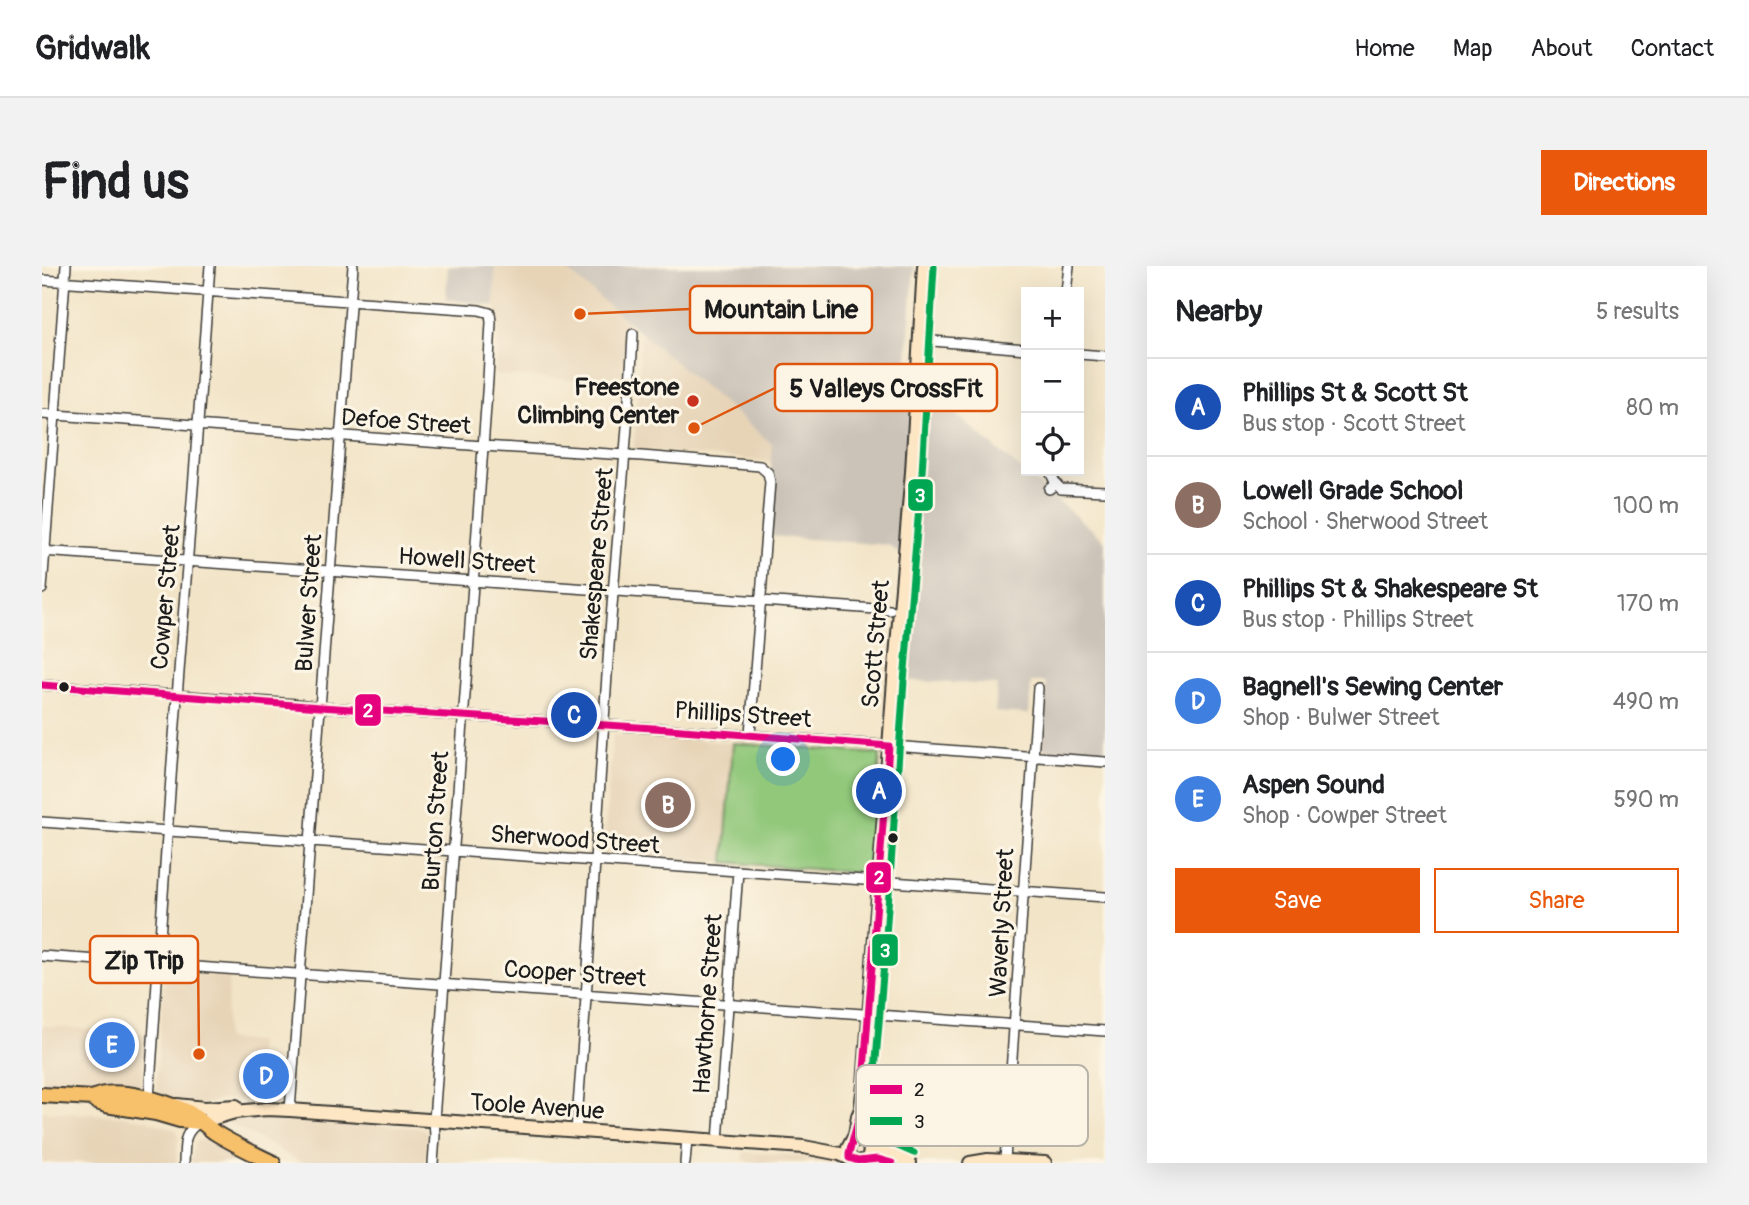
<!DOCTYPE html>
<meta charset="utf-8">
<style>
body{margin:0;font-family:Pangolin,sans-serif;background:#f2f2f2;color:#202124}
.controls{position:absolute;right:21px;top:21px;display:grid;overflow:hidden;border-radius:0px;box-shadow:0 7px 28px #0002}
.controls button{width:63px;height:63px;display:grid;place-items:center;padding:0;border:0;border-bottom:2px solid #e0e0e0;background:#fff;color:#202124;font:35px sans-serif}
.you{position:absolute;left:742px;top:494px;width:24px;height:24px;margin:-18px;border:5px solid #fff;border-radius:50%;background:#1a73e8;box-shadow:0 0 0 10px #1a73e833}
.badge{display:grid;place-items:center;width:46px;height:46px;border-radius:50%;background:#ea580c;color:#fff;font-size:23px;font-weight:700}
.pin{position:absolute;translate:-50% -50%;border:4px solid #fff;box-shadow:0 2px 7px #0006}
.list{margin:0;padding:0;list-style:none}
h2{display:flex;justify-content:space-between;align-items:center;height:91px;margin:0;padding:0 28px;font-size:30px}
h2 small{font-size:23px;font-weight:400;color:#757577}
.list li{display:grid;grid-template-columns:46px 1fr auto;gap:21px;align-items:center;box-sizing:border-box;height:98px;padding:0 28px;border-top:2px solid #e0e0e0}
.list b{display:block;font-size:26px;white-space:nowrap}
.list p{margin:0;font-size:23px;white-space:nowrap;color:#757577}
.list em{font-size:23px;font-style:normal;color:#757577}
.actions{display:flex;gap:14px;padding:21px 28px}
.actions a{flex:1;padding:16px 0;border:2px solid #ea580c;border-radius:0px;text-align:center;font-size:24px;color:#ea580c}
.actions .main{background:#ea580c;color:#fff}
.icon{flex:none;width:38px;height:38px;fill:none;stroke:currentColor;stroke-width:2;stroke-linecap:round;stroke-linejoin:round}
.map{position:relative;flex:none;width:1063px;height:897px;overflow:hidden;border-radius:0px}
header{display:flex;align-items:center;gap:42px;box-sizing:border-box;height:98px;padding:0 35px;background:#fff;border-bottom:2px solid #e0e0e0}
header strong{font-size:33px}
nav{display:flex;gap:38px;margin-inline-start:auto;font-size:24px}
.intro{display:flex;align-items:center;justify-content:space-between;box-sizing:border-box;height:168px;padding:0 42px}
h1{margin:0;font-size:49px}
.button{padding:18px 32px;border-radius:0px;background:#ea580c;color:#fff;font-size:24px;font-weight:700}
main{display:flex;gap:42px;padding:0 42px}
aside{flex:1;background:#fff;border-radius:0px;box-shadow:0 7px 28px #0002}
.map>svg:first-child{display:block}
.built{fill:#e7d4b7}
.industrial{fill:#cbc3b8}
.green{fill:#91c87a;stroke:#56724b;stroke-width:2}
.lines{fill:none;stroke-linecap:round;stroke-linejoin:round}
.street-casing{stroke:#3c3a36;stroke-width:12}
.secondary-casing{stroke:#3c3a36;stroke-width:16}
.primary-casing{stroke:#3c3a36;stroke-width:18}
.street{stroke:#fff;stroke-width:9}
.secondary{stroke:#fce6c4;stroke-width:12}
.primary{stroke:#f7c06b;stroke-width:14}
.bus-1-casing{stroke:#fcf5e5;stroke-width:12}
.bus-2-casing{stroke:#fcf5e5;stroke-width:12}
.bus-1{stroke:#e5007d;stroke-width:7}
.bus-2{stroke:#00a651;stroke-width:7}
.poi-dot{fill:#c8321e;stroke:#fcf5e5;stroke-width:2.5}
.bus-dot{fill:#1c1c1c;stroke:#fcf5e5;stroke-width:2.5}
.labels{text-anchor:middle;dominant-baseline:central;stroke-width:6;stroke-linejoin:round;paint-order:stroke}
.poi-label{font-size:24px;font-weight:bold;fill:#1c1c1c;stroke:#fcf5e5;text-anchor:end}
.street-label{font-size:24px;fill:#1c1c1c;stroke:#fcf5e5}
.key{fill:#fcf5e5;stroke:#b9b4a9;stroke-width:2}
.key-label{font-size:19px;fill:#1c1c1c}
.leader{fill:none;stroke:#de560d;stroke-width:2.5}
.callout-dot{fill:#de560d;stroke:#fcf5e5;stroke-width:2.5}
.callout{fill:#fcf5e5;stroke:#de560d;stroke-width:2.5}
.callout-label{font-size:26px;text-anchor:middle;font-weight:bold;fill:#1c1c1c}
.line-badge{stroke:#fcf5e5;stroke-width:2.5}
.badge-label{font-size:19px;text-anchor:middle;font-weight:bold;fill:#fff}
</style>
<header>
<strong>Gridwalk</strong>
<nav><a>Home</a><a>Map</a><a>About</a><a>Contact</a></nav>
</header>
<div class="intro"><h1>Find us</h1><a class="button">Directions</a></div>
<main>
<div class="map">
<svg width="1063" height="897" viewBox="0 0 1063 897">
<rect width="100%" height="100%" fill="#fcf5e5"/>
<filter id="ink" filterUnits="userSpaceOnUse"><feTurbulence type="fractalNoise" baseFrequency=".0143" numOctaves="2"/><feDisplacementMap in="SourceGraphic" scale="14" xChannelSelector="R" yChannelSelector="G"/><feConvolveMatrix kernelMatrix="1 2 1 2 8 2 1 2 1" color-interpolation-filters="sRGB"/></filter>
<filter id="wash" filterUnits="userSpaceOnUse"><feTurbulence type="fractalNoise" baseFrequency=".00686" numOctaves="4" result="noise"/><feDisplacementMap in="SourceGraphic" scale="28" xChannelSelector="R" yChannelSelector="G"/><feGaussianBlur stdDeviation="1.57" result="paint"/><feColorMatrix in="noise" values="0 0 0 0 0 0 0 0 0 0 0 0 0 0 0 0 0 1.4 0 .05"/><feComposite in="paint" operator="in"/></filter>
<g filter="url(#wash)">
<rect width="100%" height="100%" fill="#f2e4c7"/>
<!-- built -->
<path class="built" d="M453 0H520L585 54 580 117 453 109 456 77 455 43 452 40Z
M599 69H603L730 178V196L592 183Z
M571 468 691 477 682 596 561 587Z
M128 707 187 711 183 773 216 776 215 799 244 803 243 832 240 834 236 836 181 833 159 839 128 833 116 827 114 820 122 709Z
M0 760 103 768 100 817 98 821 93 824 0 817Z
M0 845 81 850 104 854 129 862 135 865 136 870 134 897H0Z
M192 849 380 862 383 864 385 869 383 897H260L185 856 184 854Z
M159 874 166 876 207 897H149L152 879 154 876Z
M702 886 792 892 801 895 802 897H709L701 893Z"/>
<!-- industrial -->
<path class="industrial" d="M406 0H453L452 40 404 33Z
M520 0H872L864 106 1063 275V490L1005 485 1001 482 1004 416H989L987 448 953 446 955 419 857 414 869 297 847 279 726 270 730 178Z"/>
<!-- green -->
<path class="green" d="M691 477 838 488 829 608 682 596Z"/>
</g>
<g filter="url(#ink)">
<g class="lines">
<!-- street casing -->
<g class="street-casing">
<path id="street" d="M0 14 437 44 448 47 449 56 446 113 392 854 393 870 391 897
M1024 26 1027 0
M891 75 984 83
M1037 88 1063 90
M0 148 441 180 600 190 718 200 726 207 728 216 708 468
M1010 205 1009 208 1014 218
M1007 223 1014 218 1019 223 1063 225
M0 285 848 344
M0 323 24 0
M0 419 255 438 278 441 627 463 1063 496
M0 556 1063 631
M0 690 1063 765
M107 833 130 497 168 0
M248 844 311 0
M534 865C547 709 555 552 566 395 573 286 586 177 591 68
M676 875 696 605
M963 894C974 737 984 579 996 422
M142 897C143 879 140 867 158 856
M643 897 645 873"/>
</g>
<!-- secondary casing -->
<g class="secondary-casing">
<path id="secondary" d="M135 839 163 842 194 840
M158 856 193 846 225 843 248 844 762 881 798 888 814 896 824 894 828 888 827 879 822 875H810
M827 879 868 897
M807 892 806 882 813 869 816 850 819 843 822 818 852 414 870 206 882 0
M928 897 946 894 1003 897"/>
</g>
<!-- primary casing -->
<g class="primary-casing">
<path id="primary" d="M0 829 51 832 55 836 64 839 114 847 138 854 158 856
M51 832C72 819 125 836 146 846 154 851 164 860 172 866 191 878 211 887 231 897"/>
</g>
<!-- street -->
<use href="#street" class="street"/>
<!-- secondary -->
<use href="#secondary" class="secondary"/>
<!-- primary -->
<use href="#primary" class="primary"/>
<!-- bus-1 casing -->
<g class="bus-1-casing">
<path id="bus-1" d="M0 419 278 441 627 463 847 480 819 843 807 888V892L816 895 836 893 850 897"/>
</g>
<!-- bus-2 casing -->
<g class="bus-2-casing">
<path id="bus-2" d="M872 887 835 871 833 853 830 842 843 684 862 415 880 207 892 1"/>
</g>
<!-- bus-1 -->
<use href="#bus-1" class="bus-1"/>
<!-- bus-2 -->
<use href="#bus-2" class="bus-2"/>
</g>
</g>
<!-- markers -->
<circle class="poi-dot" cx="651" cy="135" r="7"/>
<g class="bus-dot">
<circle cx="22" cy="421" r="6"/>
<circle cx="851" cy="572" r="6"/>
</g>
<g class="labels">
<!-- poi labels -->
<g class="poi-label">
<text x="637" y="121">Freestone<tspan x="637" dy="28">Climbing Center</tspan></text>
</g>
<!-- street labels -->
<g class="street-label">
<text transform="translate(364 156) rotate(4)">Defoe Street</text>
<text transform="translate(425 295) rotate(4)">Howell Street</text>
<text transform="translate(555 298) rotate(-85)">Shakespeare Street</text>
<text transform="translate(124 331) rotate(-85)">Cowper Street</text>
<text transform="translate(267 337) rotate(-86)">Bulwer Street</text>
<text transform="translate(834 378) rotate(-85)">Scott Street</text>
<text transform="translate(701 449) rotate(4)">Phillips Street</text>
<text transform="translate(394 555) rotate(-86)">Burton Street</text>
<text transform="translate(533 574) rotate(4)">Sherwood Street</text>
<text transform="translate(960 657) rotate(-87)">Waverly Street</text>
<text transform="translate(533 708) rotate(4)">Cooper Street</text>
<text transform="translate(666 738) rotate(-86)">Hawthorne Street</text>
<text transform="translate(495 841) rotate(4)">Toole Avenue</text>
</g>
</g>
<!-- legend -->
<rect x="814" y="799" width="232" height="81" rx="10" class="key"/>
<rect x="828" y="819" width="32" height="9" fill="#e5007d"/>
<rect x="828" y="851" width="32" height="8" fill="#00a651"/>
<g class="key-label">
<text x="872" y="830">2</text>
<text x="872" y="862">3</text>
</g>
<!-- callouts -->
<path class="leader" d="M538 48L648 43M652 162L733 122M157 788L156 694"/>
<g class="callout-dot">
<circle cx="538" cy="48" r="7"/>
<circle cx="652" cy="162" r="7"/>
<circle cx="157" cy="788" r="7"/>
</g>
<g class="callout">
<rect x="648" y="20" width="182" height="47" rx="7"/>
<rect x="733" y="98" width="222" height="47" rx="7"/>
<rect x="48" y="670" width="108" height="47" rx="7"/>
</g>
<g class="callout-label">
<text x="739" y="52">Mountain Line</text>
<text x="844" y="131">5 Valleys CrossFit</text>
<text x="102" y="703">Zip Trip</text>
</g>
<g class="line-badge">
<rect x="865" y="212" width="27" height="34" rx="7" fill="#00a651"/>
<rect x="312" y="427" width="28" height="34" rx="7" fill="#e5007d"/>
<rect x="823" y="595" width="27" height="33" rx="7" fill="#e5007d"/>
<rect x="829" y="667" width="28" height="34" rx="7" fill="#00a651"/>
</g>
<g class="badge-label">
<text x="878" y="236">3</text>
<text x="326" y="451">2</text>
<text x="837" y="618">2</text>
<text x="843" y="691">3</text>
</g>
</svg>
<div class="controls">
<button>+</button>
<button>−</button>
<button><svg class="icon" aria-label="locate" viewBox="0 0 24 24"><circle cx="12" cy="12" r="6"/><path d="M12 2v4M12 18v4M2 12h4M18 12h4"/></svg></button>
</div>
<div class="you"></div>
<div class="pin badge" style="left:837px;top:525px;background:#1a4fb4">A</div>
<div class="pin badge" style="left:626px;top:539px;background:#8d6e63">B</div>
<div class="pin badge" style="left:532px;top:449px;background:#1a4fb4">C</div>
<div class="pin badge" style="left:224px;top:810px;background:#3f7fe0">D</div>
<div class="pin badge" style="left:70px;top:779px;background:#3f7fe0">E</div>
</div>
<aside>
<h2>Nearby<small>5 results</small></h2>
<ul class="list">
<li><span class="badge" style="background:#1a4fb4">A</span><div><b>Phillips St &amp; Scott St</b><p>Bus stop · Scott Street</p></div><em>80 m</em></li>
<li><span class="badge" style="background:#8d6e63">B</span><div><b>Lowell Grade School</b><p>School · Sherwood Street</p></div><em>100 m</em></li>
<li><span class="badge" style="background:#1a4fb4">C</span><div><b>Phillips St &amp; Shakespeare St</b><p>Bus stop · Phillips Street</p></div><em>170 m</em></li>
<li><span class="badge" style="background:#3f7fe0">D</span><div><b>Bagnell's Sewing Center</b><p>Shop · Bulwer Street</p></div><em>490 m</em></li>
<li><span class="badge" style="background:#3f7fe0">E</span><div><b>Aspen Sound</b><p>Shop · Cowper Street</p></div><em>590 m</em></li>
</ul>
<div class="actions"><a class="main">Save</a><a>Share</a></div>
</aside>
</main>
